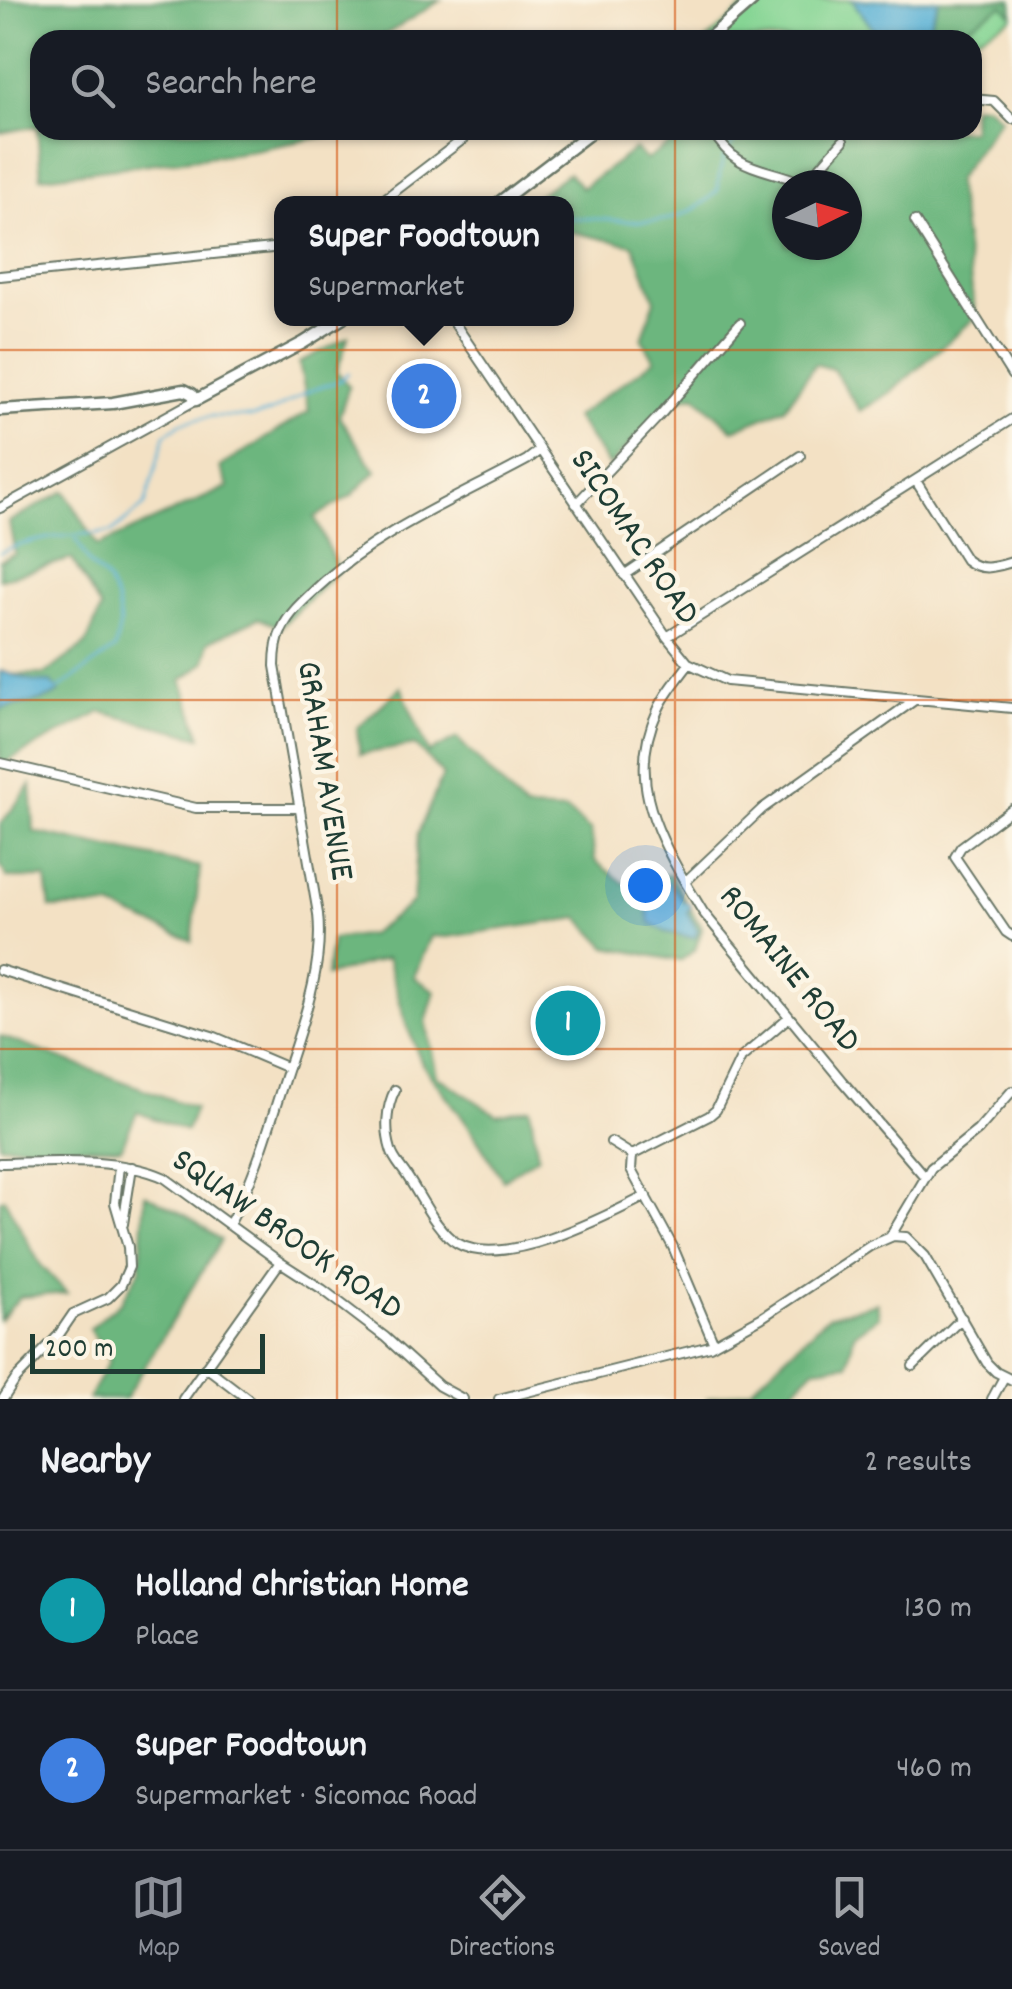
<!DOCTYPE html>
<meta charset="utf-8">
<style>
body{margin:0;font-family:Dekko,sans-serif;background:#242831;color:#f1f3f6}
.compass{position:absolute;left:772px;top:170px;width:90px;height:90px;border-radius:50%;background:#171b24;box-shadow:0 2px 8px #0004;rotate:85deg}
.scale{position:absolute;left:30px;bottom:25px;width:235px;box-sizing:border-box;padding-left:10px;border:5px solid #1f3d34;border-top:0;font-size:28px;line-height:35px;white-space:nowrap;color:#1f3d34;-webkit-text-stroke:8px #fcf5e5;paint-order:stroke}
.you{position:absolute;left:645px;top:885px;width:35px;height:35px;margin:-25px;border:8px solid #fff;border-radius:50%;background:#1a73e8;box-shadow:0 0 0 15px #1a73e833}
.badge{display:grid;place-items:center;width:65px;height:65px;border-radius:50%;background:#8c9099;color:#fff;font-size:32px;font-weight:700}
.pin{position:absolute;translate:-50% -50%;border:5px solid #fff;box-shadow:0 2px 10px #0006}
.popup{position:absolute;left:274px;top:196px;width:300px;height:130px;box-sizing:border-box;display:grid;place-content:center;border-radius:20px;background:#171b24;filter:drop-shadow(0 2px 8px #0005);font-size:32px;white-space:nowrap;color:#9ea1a6}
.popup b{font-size:38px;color:#f1f3f6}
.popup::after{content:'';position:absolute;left:50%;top:100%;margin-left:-20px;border:20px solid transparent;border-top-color:#171b24}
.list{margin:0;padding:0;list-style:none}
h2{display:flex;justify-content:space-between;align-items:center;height:130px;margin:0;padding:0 40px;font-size:42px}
h2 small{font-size:32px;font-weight:400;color:#9ea1a6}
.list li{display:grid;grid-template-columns:65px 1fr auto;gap:30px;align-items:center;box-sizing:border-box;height:160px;padding:0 40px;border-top:2px solid #363941}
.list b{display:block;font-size:38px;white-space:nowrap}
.list p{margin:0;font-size:32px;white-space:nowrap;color:#9ea1a6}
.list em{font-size:32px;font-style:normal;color:#9ea1a6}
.icon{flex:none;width:55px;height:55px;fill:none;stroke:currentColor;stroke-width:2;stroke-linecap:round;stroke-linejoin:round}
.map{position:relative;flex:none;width:1012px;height:1399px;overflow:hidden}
.search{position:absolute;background:#171b24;box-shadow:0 2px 8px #0004;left:30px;right:30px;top:30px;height:110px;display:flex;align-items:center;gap:25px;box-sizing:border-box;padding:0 35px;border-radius:30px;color:#9ea1a6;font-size:38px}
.sheet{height:450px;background:#171b24}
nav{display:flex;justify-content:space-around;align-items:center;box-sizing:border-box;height:140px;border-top:2px solid #363941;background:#171b24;font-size:28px;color:#9ea1a6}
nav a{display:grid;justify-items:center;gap:5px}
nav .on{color:#8c9099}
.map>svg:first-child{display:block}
.green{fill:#86d594;stroke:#528964;stroke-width:2.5}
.forest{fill:#6cb67e;stroke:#467a59;stroke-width:2.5;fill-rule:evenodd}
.water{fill:#59b1d6;stroke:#3c7785;stroke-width:2.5}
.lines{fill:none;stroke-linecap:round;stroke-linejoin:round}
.stream{stroke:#59b1d6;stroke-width:2.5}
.minor-casing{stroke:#697666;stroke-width:12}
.major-casing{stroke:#697666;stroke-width:15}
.minor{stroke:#fff;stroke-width:8}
.major{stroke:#fff;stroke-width:10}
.grid{fill:none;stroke:#d45610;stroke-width:2.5;stroke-opacity:0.55}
.labels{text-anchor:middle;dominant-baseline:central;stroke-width:9;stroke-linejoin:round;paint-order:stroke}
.street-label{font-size:35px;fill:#1f3d34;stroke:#fcf5e5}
</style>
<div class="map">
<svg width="1012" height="1399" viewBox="0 0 1012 1399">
<rect width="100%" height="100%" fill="#fcf5e5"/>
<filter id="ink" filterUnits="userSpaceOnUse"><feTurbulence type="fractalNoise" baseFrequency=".01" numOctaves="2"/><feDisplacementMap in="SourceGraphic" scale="20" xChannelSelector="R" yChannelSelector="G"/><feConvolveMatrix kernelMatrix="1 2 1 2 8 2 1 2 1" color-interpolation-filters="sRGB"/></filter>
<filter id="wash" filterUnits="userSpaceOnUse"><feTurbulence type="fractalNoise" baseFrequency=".0048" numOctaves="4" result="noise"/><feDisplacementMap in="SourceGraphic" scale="40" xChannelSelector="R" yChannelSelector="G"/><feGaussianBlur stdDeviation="2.25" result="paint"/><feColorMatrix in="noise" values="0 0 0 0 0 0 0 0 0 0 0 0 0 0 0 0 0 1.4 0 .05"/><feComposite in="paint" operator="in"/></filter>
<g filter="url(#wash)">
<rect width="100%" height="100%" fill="#f3e1c4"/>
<!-- green -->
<path class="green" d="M753 0H1012V18L971 40H707Z"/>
<!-- forest -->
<path class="forest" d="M0 0H441L377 40H40V130H338L331 135 238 153 41 177 37 126 0 133Z
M939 0H1012V15L1003 5 945 40H918L930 23Z
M986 105 1000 118 956 180 976 317 891 392 860 411 833 369 815 364 785 408 733 430 695 395 673 400 609 466 575 417 655 360 642 339 655 300 633 245 567 231 566 204H526L568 173 582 188 635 149 646 160 690 130H972V106ZM787 185H847V245H787Z
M348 337 337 372 349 386 339 417 376 471 351 496 315 517 338 571 280 627 258 618 208 642 205 662 182 680 201 737 101 712 0 765V675L45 674 86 644 101 609 72 559 0 579V561L15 554 9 522 65 491 98 546 228 487 220 467 309 411 299 363Z
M401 687 429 753 457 738 525 809 567 811 591 831 595 861 625 884 670 874 702 929 695 950 680 961 607 947 579 918 447 937 431 936 414 977 435 991 426 1022 437 1076 497 1115 530 1108 538 1156 503 1180 467 1123 422 1064 407 1026 387 958 326 976 332 939 371 934 413 902 418 833 443 775 415 745 360 754 357 728Z
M31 785 34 832 200 867 192 941 111 907 50 908 46 878H7L0 864V825Z
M0 1036 195 1108 186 1131 137 1112 121 1148 0 1145Z
M145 1194 189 1217 221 1240 125 1399H88L110 1359 89 1329 121 1302 140 1269Z
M4 1198 40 1264 67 1293 20 1297 0 1320V1200Z
M877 1303 879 1316 854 1334 848 1364 815 1368 784 1399H706L751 1389 828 1316Z"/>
<!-- water -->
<path class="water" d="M852 0H939L930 23 917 40H881Z
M0 671 36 682H51L59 692C43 705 20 702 0 709Z
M659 881 669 882 684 902 689 903 691 907 687 912 698 931 694 938 666 932 650 922 648 911 649 889Z"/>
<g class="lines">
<!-- stream -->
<path class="stream" d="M566 218C626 216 669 239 718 190 719 164 725 150 743 130
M0 553C35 536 74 535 112 532L145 505 165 435 180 423 211 416 253 417 271 412 307 392 341 380 348 373
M57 690 115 649 120 624 117 602 107 580 90 564 76 539"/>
</g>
</g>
<g filter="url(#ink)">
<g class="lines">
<!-- minor casing -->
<g class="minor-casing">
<path id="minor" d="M972 99 994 101 1012 119
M712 130C736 172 761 166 800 182H807L843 141
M378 204 475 130
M778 216 787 205
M915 221 1012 375
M0 276 282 247
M451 318 667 637 688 663 727 681 1012 708
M916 481 966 560C981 572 995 567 1012 562
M576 504 661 414 740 323
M0 508 196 400
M624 575 800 456
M667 637 1012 419
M916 699 762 809 685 882 703 912 842 1081 925 1177
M1 763 196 808H300
M1012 809 961 847 955 857 1006 932 1012 936
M685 882C653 826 628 774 658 710 665 693 679 678 689 664
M0 970 215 1037 288 1068
M395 1090C386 1107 385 1131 391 1150 393 1159 402 1168 407 1176 420 1195 437 1232 457 1243 502 1270 603 1218 646 1196
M611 1142 632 1155 631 1170 673 1247 714 1344
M632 1155 709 1116 716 1110 741 1058 789 1017
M0 1163C51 1162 118 1157 165 1178L280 1262 322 1289 385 1337 439 1386 463 1399
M123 1224 132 1167
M229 1225C256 1175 267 1133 284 1080 301 1026 324 971 318 914L275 666C275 653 276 641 282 629 289 613 304 600 317 588 376 532 455 499 527 460L540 450
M890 1237 931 1168 978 1130 1012 1091
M913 1366 962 1318
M206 1367 248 1399
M3 1399 16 1379 58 1336 73 1314 108 1298 121 1285 129 1267 128 1247 115 1203 119 1166
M183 1399 280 1262
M499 1399 710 1346 761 1318 870 1246 893 1236 906 1237 925 1256 987 1363 996 1372 1012 1380
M992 1399 1004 1377"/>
</g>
<!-- major casing -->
<g class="major-casing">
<path id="major" d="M707 40 753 0
M497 204 594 130
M0 410 113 403 184 390 192 394 196 400 303 343 343 318"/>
</g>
<!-- minor -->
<use href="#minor" class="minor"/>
<!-- major -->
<use href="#major" class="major"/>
</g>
</g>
<!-- grid -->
<path class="grid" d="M337 0V40M675 0V40M337 130V1399M675 130V1399M0 350H1012M0 700H1012M0 1049H1012"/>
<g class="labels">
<!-- street labels -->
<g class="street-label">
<text transform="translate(633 538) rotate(56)">SICOMAC ROAD</text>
<text transform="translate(323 771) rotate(81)">GRAHAM AVENUE</text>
<text transform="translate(788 970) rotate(51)">ROMAINE ROAD</text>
<text transform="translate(286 1236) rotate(35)">SQUAW BROOK ROAD</text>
</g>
</g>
</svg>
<svg class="compass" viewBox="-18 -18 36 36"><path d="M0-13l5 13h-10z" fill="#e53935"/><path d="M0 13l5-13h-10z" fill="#9ea1a6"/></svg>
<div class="scale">200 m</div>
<div class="you"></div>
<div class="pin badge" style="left:568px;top:1023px;background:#0f9aa8">1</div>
<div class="pin badge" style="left:424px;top:396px;background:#3f7fe0">2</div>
<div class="popup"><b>Super Foodtown</b>Supermarket</div>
<div class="search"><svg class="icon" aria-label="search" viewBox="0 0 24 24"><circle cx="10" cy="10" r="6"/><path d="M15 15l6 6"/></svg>Search here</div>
</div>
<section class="sheet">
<h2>Nearby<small>2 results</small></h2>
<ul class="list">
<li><span class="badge" style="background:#0f9aa8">1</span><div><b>Holland Christian Home</b><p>Place</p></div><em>130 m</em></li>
<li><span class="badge" style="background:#3f7fe0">2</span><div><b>Super Foodtown</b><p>Supermarket · Sicomac Road</p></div><em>460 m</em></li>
</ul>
</section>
<nav>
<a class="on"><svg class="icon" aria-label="map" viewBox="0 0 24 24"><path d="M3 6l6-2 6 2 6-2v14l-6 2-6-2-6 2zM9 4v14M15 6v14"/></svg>Map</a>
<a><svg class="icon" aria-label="directions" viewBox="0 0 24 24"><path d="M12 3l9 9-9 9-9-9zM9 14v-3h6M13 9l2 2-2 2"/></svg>Directions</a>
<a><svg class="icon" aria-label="saved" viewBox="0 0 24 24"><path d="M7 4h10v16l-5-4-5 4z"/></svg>Saved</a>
</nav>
